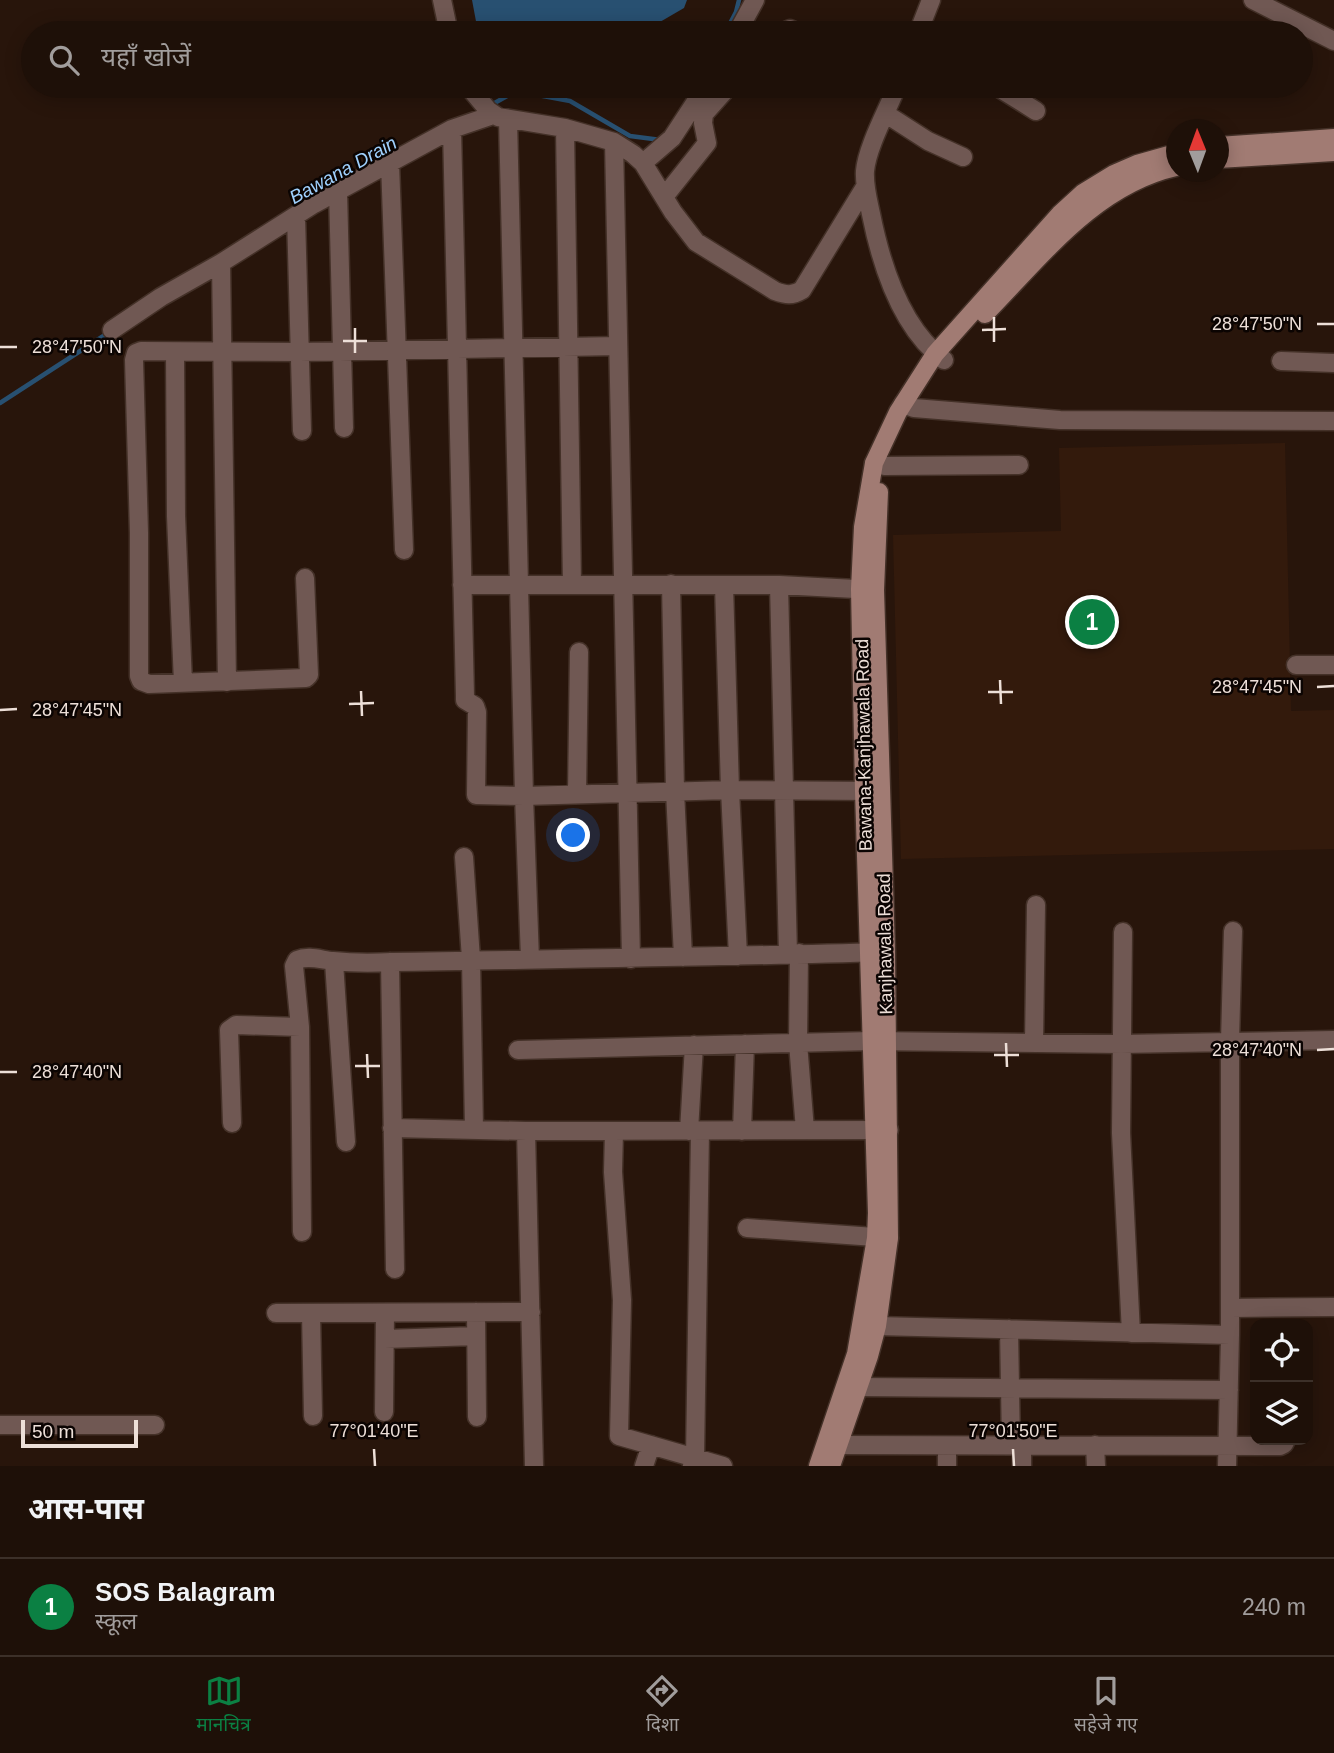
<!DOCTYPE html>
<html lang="hi">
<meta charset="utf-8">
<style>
body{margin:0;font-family:Arial,"Noto Sans Devanagari",sans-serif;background:#261912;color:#f1f3f6}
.controls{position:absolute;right:21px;bottom:21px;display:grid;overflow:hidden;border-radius:14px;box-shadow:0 4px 18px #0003}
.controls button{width:63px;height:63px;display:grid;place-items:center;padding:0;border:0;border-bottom:2px solid #3c3029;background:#1e1008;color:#f1f3f6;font:35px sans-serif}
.compass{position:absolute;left:1166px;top:119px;width:63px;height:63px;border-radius:50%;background:#1e1008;box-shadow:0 4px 18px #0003;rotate:359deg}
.scale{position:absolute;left:21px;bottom:18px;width:117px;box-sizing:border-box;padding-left:7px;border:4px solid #eddfd8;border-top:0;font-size:19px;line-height:24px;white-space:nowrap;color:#eddfd8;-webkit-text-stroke:5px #0b0402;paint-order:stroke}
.you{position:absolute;left:574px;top:836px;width:24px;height:24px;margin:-18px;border:5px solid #fff;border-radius:50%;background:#1a73e8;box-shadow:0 0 0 10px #1a73e833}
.badge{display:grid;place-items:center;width:46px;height:46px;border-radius:50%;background:#0b8043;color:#fff;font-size:23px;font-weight:700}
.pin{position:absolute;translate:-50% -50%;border:4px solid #fff;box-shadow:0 2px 7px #0006}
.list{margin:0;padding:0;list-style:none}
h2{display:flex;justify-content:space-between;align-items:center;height:91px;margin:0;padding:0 28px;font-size:30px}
h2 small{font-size:23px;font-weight:400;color:#a19d9c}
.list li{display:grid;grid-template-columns:46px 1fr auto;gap:21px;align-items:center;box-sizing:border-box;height:98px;padding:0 28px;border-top:2px solid #3c3029}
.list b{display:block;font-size:26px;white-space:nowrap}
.list p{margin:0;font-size:23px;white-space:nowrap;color:#a19d9c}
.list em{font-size:23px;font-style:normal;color:#a19d9c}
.icon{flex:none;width:38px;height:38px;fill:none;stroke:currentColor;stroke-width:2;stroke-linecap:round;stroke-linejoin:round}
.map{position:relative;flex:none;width:1334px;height:1466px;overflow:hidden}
.search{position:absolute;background:#1e1008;box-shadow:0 4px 18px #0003;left:21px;right:21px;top:21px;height:77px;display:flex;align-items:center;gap:18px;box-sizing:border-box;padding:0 24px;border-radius:38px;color:#a19d9c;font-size:26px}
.sheet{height:189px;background:#1e1008}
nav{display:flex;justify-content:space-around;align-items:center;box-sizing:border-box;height:98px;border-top:2px solid #3c3029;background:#1e1008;font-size:19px;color:#a19d9c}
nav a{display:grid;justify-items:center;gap:4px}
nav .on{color:#0b8043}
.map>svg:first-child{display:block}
.built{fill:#331a0c}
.water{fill:#285071}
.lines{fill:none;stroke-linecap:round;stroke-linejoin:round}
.stream{stroke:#285071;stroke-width:4.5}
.street-casing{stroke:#443128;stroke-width:21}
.secondary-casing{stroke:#443128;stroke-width:21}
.street{stroke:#705853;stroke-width:18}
.secondary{stroke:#a17b73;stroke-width:18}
.ticks{fill:none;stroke:#eddfd8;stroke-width:2.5}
.labels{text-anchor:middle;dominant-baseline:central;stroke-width:5;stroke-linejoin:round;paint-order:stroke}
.street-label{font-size:18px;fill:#eddfd8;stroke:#0b0402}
.water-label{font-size:19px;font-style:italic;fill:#9fd0fd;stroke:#0b0402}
.ticks-label{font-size:18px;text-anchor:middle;fill:#eddfd8;stroke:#0b0402;stroke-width:5;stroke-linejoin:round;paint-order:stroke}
</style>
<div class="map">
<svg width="1334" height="1466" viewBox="0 0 1334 1466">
<rect width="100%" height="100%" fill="#28150b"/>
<!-- built -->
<path class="built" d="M1285 443 1291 711 1334 710V849L901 859 893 535 1061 531 1059 448Z"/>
<!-- water -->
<path class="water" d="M472 0H687L684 8 641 33H483L478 32Z"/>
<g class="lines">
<!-- stream -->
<path class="stream" d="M725 33 736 12 739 0
M491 105 516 91 570 101 630 136 661 140
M0 403 108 333"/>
<!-- street casing -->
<g class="street-casing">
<path id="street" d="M442 0 449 33
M1253 0 1334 41
M737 33 755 0
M781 33 790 29 799 33
M918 33 931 0
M468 86 488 110 498 117 565 128 614 142 633 154 643 163 673 212 696 242 775 291C786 295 792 296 802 290L865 187
M897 86C888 109 867 147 865 171 864 185 868 200 871 214 881 264 901 328 944 360
M996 86 1036 111
M886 114 928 141 963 157
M508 119 524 796 530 959
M565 128 572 585
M452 129 465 696V700L475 706 477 712 476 795 524 796 730 790 878 791
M614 142 631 959
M390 163 404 550
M643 163 672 138 706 86
M338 191 344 428
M664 197 707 143 703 123 704 114 729 86
M296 216 302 431
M221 263 227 682
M112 330 161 297 221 263 314 204 452 129 493 115
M175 352 176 516 183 683
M1281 361 1334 363
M903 404 914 408 1060 420 1334 421
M874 463 884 466 1019 465
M305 578 309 675 306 678 149 684 141 681 139 676V533L134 360 136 353 141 351 300 352 618 346
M671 584 675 791 683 957
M462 585H779L875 590
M724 585 730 790 738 956
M779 585 788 954
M1296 665H1334
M577 794 579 652
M464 857 471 959 474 1129
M1123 932 1121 1133 1131 1333
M799 953 798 1043 805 1130
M334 962 346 1142
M390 962 395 1269
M1034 1043 1036 905
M518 1050 871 1041 1121 1044 1334 1040
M232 1123 229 1030 236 1025 300 1027
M392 1128 526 1131 889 1130
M526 1131 534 1466
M614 1131 613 1172 622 1300 619 1436 723 1466
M689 1131 694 1045
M742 1131 745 1044
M747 1228 889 1238
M302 1232 300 1027 294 966 297 960C309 955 321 960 333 961 352 963 373 963 392 962 556 959 719 957 883 952
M1231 1308 1334 1307
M476 1312 477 1417
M276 1313 531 1312
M311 1313 313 1416
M863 1323 877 1326 1230 1335V1041L1233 931
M1009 1329 1011 1445
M385 1339 476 1336
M859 1387 1229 1390
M384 1412 385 1313
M0 1425H155
M839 1445 1280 1446 1284 1444 1286 1440
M1022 1445V1466
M1095 1445 1096 1466
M644 1466 651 1445
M692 1466 695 1459 700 1131
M947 1466V1446
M1227 1466 1230 1335"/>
</g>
<!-- secondary casing -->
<g class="secondary-casing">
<path id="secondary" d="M1218 146 1334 138
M1218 159 1334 152
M985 314C1041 257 1095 185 1176 167
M818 1466 856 1354 876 1238 877 1213 864 791 860 589 863 527 874 463 898 412 935 354 1060 214 1083 193 1114 174 1137 164 1176 153
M831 1466 869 1356 877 1326 889 1238 886 952 875 590 879 492"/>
</g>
<!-- street -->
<use href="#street" class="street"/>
<!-- secondary -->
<use href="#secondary" class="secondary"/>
</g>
<!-- ticks -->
<path class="ticks" d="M994 317V342M1317 324H1334M355 328V353M982 330 1006 329M343 341H367M0 347H17M1000 680 1001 704M1317 687 1334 686M361 691 362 716M988 692H1013M349 704 374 703M0 710 17 709M1006 1043 1007 1067M1317 1050 1334 1049M367 1054 368 1078M994 1055H1019M355 1066H380M0 1072H17M374 1449 375 1466M1013 1449 1014 1466"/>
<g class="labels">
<!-- street labels -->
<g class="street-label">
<text transform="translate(864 745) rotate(-91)">Bawana-Kanjhawala Road</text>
<text transform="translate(885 944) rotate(-91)">Kanjhawala Road</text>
</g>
<!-- water labels -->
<g class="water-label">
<text transform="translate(343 170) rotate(-29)">Bawana Drain</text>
</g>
</g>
<g class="ticks-label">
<text x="1257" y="330">28°47'50"N</text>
<text x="77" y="353">28°47'50"N</text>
<text x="1257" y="693">28°47'45"N</text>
<text x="77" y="716">28°47'45"N</text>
<text x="1257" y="1056">28°47'40"N</text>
<text x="77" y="1078">28°47'40"N</text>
<text x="374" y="1437">77°01'40"E</text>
<text x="1013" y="1437">77°01'50"E</text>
</g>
</svg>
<div class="controls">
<button><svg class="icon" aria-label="locate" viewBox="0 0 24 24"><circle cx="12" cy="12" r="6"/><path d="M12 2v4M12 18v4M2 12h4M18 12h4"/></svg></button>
<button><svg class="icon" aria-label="layers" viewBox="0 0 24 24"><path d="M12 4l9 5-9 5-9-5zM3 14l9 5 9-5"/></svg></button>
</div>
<svg class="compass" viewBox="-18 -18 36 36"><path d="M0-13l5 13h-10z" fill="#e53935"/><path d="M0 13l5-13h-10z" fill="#a19d9c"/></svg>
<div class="scale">50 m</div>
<div class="you"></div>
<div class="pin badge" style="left:1092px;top:622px">1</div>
<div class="search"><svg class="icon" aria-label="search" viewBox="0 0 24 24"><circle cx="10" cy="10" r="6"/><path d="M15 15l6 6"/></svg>यहाँ खोजें</div>
</div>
<section class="sheet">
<h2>आस-पास<small></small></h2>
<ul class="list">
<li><span class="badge">1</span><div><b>SOS Balagram</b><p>स्कूल</p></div><em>240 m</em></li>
</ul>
</section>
<nav>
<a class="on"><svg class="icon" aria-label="map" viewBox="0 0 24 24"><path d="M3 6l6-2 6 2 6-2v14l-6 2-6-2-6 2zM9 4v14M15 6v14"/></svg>मानचित्र</a>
<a><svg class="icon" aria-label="directions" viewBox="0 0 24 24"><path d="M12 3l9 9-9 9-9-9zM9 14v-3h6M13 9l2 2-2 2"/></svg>दिशा</a>
<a><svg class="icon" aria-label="saved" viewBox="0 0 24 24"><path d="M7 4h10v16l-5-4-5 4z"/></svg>सहेजे गए</a>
</nav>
